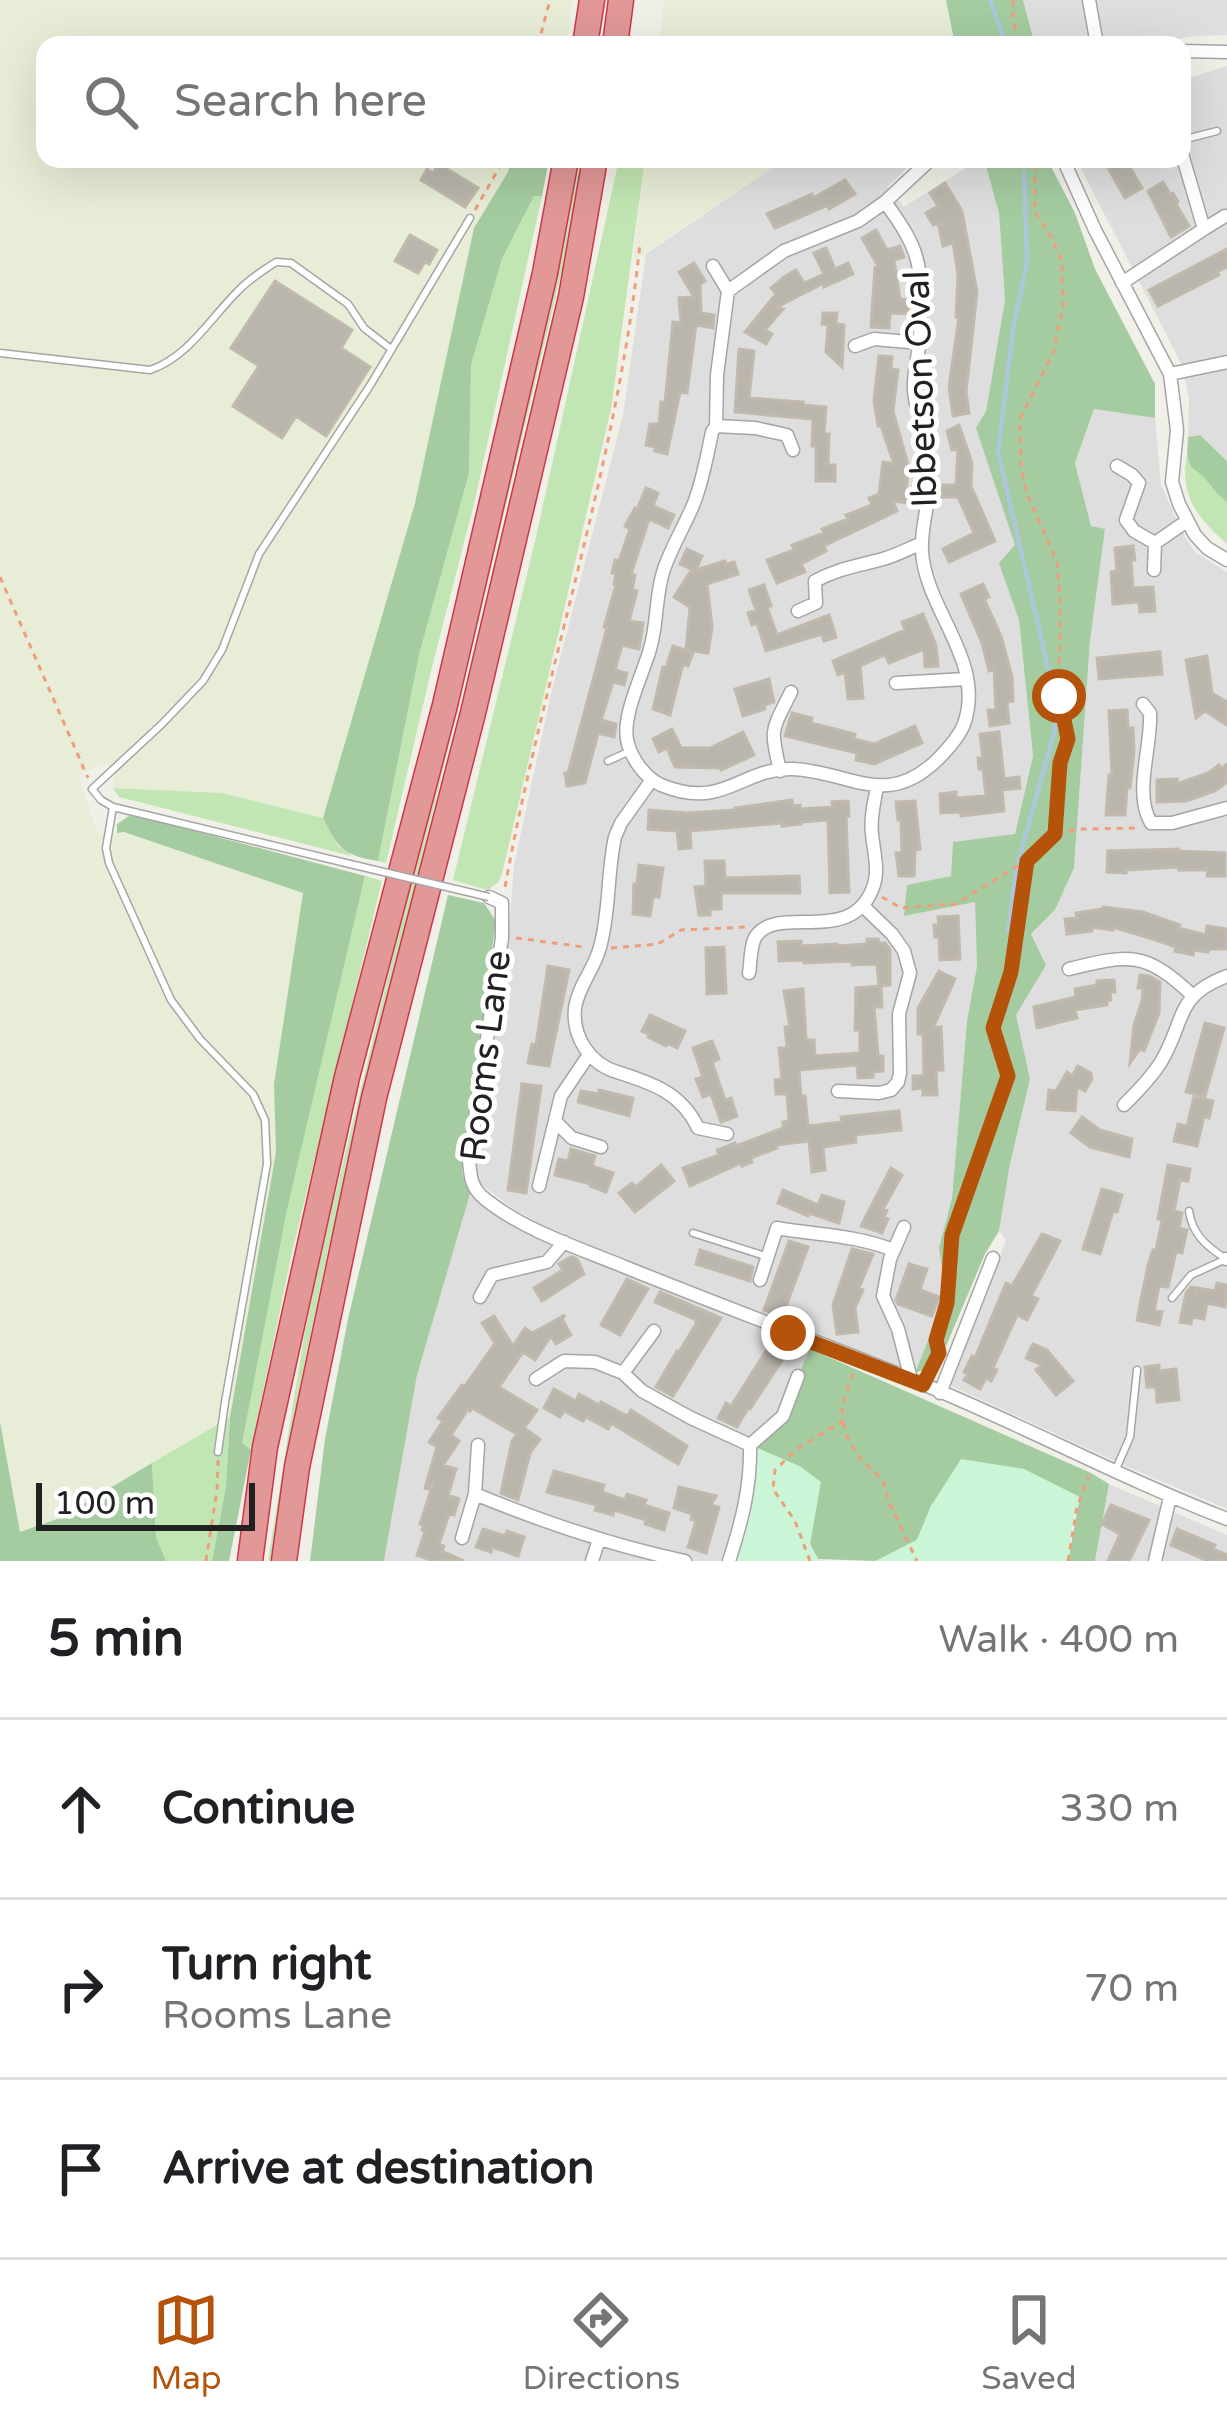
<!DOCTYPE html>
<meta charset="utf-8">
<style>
body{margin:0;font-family:"Varela Round",sans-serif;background:#f6f6f6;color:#202124}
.scale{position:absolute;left:36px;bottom:30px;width:219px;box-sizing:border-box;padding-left:12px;border:6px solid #212121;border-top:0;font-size:33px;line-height:42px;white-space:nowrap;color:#212121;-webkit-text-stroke:9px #fff;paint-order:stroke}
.stop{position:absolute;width:36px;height:36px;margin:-27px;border:9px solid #b45309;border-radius:50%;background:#fff}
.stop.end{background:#b45309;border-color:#fff;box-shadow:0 3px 12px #0008}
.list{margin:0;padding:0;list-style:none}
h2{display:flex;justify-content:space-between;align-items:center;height:156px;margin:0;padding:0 48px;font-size:51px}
h2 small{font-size:39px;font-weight:400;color:#757577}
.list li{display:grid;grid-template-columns:78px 1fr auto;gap:36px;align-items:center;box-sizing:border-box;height:180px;padding:0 48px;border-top:3px solid #e0e0e0}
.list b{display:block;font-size:45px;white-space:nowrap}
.list p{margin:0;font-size:39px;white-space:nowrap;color:#757577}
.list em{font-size:39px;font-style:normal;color:#757577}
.icon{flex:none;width:66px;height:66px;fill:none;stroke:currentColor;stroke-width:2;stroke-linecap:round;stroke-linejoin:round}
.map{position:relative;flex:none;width:1227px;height:1561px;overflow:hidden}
.search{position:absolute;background:#fff;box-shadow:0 12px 48px #0002;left:36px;right:36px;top:36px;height:132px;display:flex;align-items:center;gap:30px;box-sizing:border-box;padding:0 42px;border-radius:24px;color:#757577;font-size:45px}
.sheet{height:696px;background:#fff}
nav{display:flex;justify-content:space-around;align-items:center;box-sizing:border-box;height:168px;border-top:3px solid #e0e0e0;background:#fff;font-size:33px;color:#757577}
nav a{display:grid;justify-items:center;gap:6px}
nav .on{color:#b45309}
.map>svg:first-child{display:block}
.residential{fill:#dfdede}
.farmland{fill:#e7edd6}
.grass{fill:#c2e6b3}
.forest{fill:#a5cca1}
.park{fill:#caf6d7}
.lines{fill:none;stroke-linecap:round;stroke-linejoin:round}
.stream{stroke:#adc7da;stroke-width:4.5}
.building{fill:#bab6ae;stroke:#c1baac;stroke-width:3}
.lane-casing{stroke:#a5a5a5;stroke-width:9}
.street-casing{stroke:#a5a5a5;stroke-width:15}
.highway-casing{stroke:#ce364b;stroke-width:27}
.path{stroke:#ef9e7b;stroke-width:3;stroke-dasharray:6 6;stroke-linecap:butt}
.lane{stroke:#fff;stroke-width:6}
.street{stroke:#fff;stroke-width:12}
.highway{stroke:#e19897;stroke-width:24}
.lane-bridge-casing{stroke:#a5a5a5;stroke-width:9;stroke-linecap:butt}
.lane-bridge{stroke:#fff;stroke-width:6}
.route{stroke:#b45309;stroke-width:15}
.labels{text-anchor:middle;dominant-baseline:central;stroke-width:10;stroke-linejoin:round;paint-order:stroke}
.street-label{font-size:36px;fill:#212121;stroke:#fff}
</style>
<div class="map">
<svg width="1227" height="1561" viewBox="0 0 1227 1561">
<rect width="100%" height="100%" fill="#f1f0e8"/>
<!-- residential -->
<path class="residential" d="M1023 0H1227V35L1194 36 1145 45H1035Z
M1227 66V461L1200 435 1188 437 1189 398 1182 365 1076 159H1182V80Z
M785 159H916L887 187 904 207 980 159H984L999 213 1005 300 986 411 977 429 1016 546 1000 563 1019 620 1033 756 1015 835 953 842 951 876 907 885 905 916 975 901 977 966 967 1021 952 1198 939 1248 946 1294 915 1373 805 1334 544 1226 512 1208 474 1179 507 956 514 865 551 694 623 415 646 254Z
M1094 409 1155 418 1161 485 1185 537 1195 552 1227 572V1509L1130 1468 951 1386 1006 1240 999 1231 1010 1164 1030 1079 1016 1015 1046 965 1031 934 1055 910 1074 868 1090 641 1105 530 1091 526 1075 463Z
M470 1194 490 1210 550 1243 810 1349 783 1416 750 1445 729 1561H384L417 1375Z
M1109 1484 1227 1535V1561H1095Z"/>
<!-- farmland -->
<path class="farmland" d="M0 0H572L567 45H45V159H511L508 172 474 228 415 503 323 818 222 793 113 788 114 773 106 763 78 775 98 835 124 832 303 892 274 1084 276 1152 230 1417 60 1518 20 1532 0 1422Z
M664 0H946L954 43 659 45Z
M645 159H785L633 261Z"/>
<!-- grass -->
<path class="grass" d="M577 159H583L568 245 327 1255 300 1386 273 1561H268L304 1336 321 1254 453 707Z
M619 159H645L611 409 502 874 498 883 487 890 453 880 536 537Z
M534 196H542L474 504 432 667 386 863 378 861 419 655 469 473 471 365 502 259Z
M1187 455 1191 467 1206 475 1227 502V544C1198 518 1179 496 1187 455Z
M113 788 222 793 323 818 338 846 352 856 119 797Z
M365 876 382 881 291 1257 251 1450 241 1444 287 1210Z
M230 1417 226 1486 212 1561H166L156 1537 152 1463Z"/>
<!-- forest -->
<path class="forest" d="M946 0H1023L1035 45H955Z
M511 159H549L542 196H534L502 259 471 365 469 473 419 655 378 861C342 855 339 849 323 818L415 503 474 228 508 172Z
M984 159H1047L1075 213 1095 269 1155 384V418L1094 409 1075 463 1091 526 1105 529 1090 641 1074 868 1055 910 1031 934 1046 965 1016 1015 1030 1079 1010 1164 999 1231 985 1254 938 1365 915 1373 946 1295 939 1248 952 1198 967 1021 977 966 975 902 904 916 907 885 951 876 953 842 1015 834 1033 756 1019 620 999 563 1015 545 976 428 986 411 1005 300 999 213Z
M1200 435 1227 461V502C1210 489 1211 480 1191 467L1187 455 1188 437Z
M129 816 146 818 365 876 287 1210 242 1443 251 1450 229 1561H212L226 1486 230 1417 276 1152 274 1084 303 893 124 832 117 833V824Z
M448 895 484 903 496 921 462 1173 470 1194 417 1375 384 1561H310L325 1439 348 1319Z
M810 1349 1091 1473 1109 1484 1095 1561H1068L1080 1497 931 1506 917 1540 876 1561 818 1559 810 1544 801 1467 750 1445C781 1420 794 1385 810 1349Z
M0 1422 20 1532 60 1518 152 1463 156 1537 166 1561H0Z"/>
<!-- park -->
<path class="park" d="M750 1445 801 1467 821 1482 810 1544 818 1559 822 1561H729Z
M961 1459 1024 1469 1080 1497 1072 1527 1068 1561H876L917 1540 931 1506Z"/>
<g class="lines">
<!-- stream -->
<path class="stream" d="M990 0 1006 45
M1008 931 1017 866 1059 715 998 452 1013 329 1027 262 1024 172"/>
</g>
<!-- building -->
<path class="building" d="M1103 159H1125L1142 188 1125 198Z
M439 164 478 188 465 207 421 180 427 169 433 173Z
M845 180 855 194 829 209 828 205 775 228 767 214 812 194 813 198Z
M1163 182 1170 194 1173 193 1178 202 1176 204 1189 226 1171 237 1148 191Z
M945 183 962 211 977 292 966 392 969 413 953 416 949 387 959 317H956L958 274 953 243 943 246 938 223 933 225 926 213 938 206 930 193Z
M876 230 887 250 900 246 904 257 894 260 900 299 909 300 908 314 890 313 889 328 871 327 875 267 878 266 862 238Z
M410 235 437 250 429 264 425 262 418 273 395 261Z
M826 248 835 269 848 263 853 274 824 287V283L775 308 783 309 765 330 772 334 766 344 745 332 776 294 771 288 784 277 796 270 804 283 824 274 814 253Z
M1227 249V267L1217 272 1219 275 1158 306 1149 290Z
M694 263 705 281 700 284 701 313 714 315 713 328 696 325 687 393 680 392 667 454 655 451V447L646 445 650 424H659L661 402 665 403 673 322 681 323 679 298 694 297 679 272Z
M275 281 352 330 341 348 370 367 326 436 296 416 282 438 233 406 259 366 231 348Z
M823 313H837L836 324 844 325 842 367 826 352 828 325 822 324Z
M739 349 754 351 749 398 803 402 802 405 826 407 824 434H829L828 465H835V481H816V446H812L813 419 735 412Z
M879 356 892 357 891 369 898 370 893 411 909 468 906 490H912L910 503 893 501 897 511 824 546 826 551 801 564 805 572 777 583 767 560 794 550 792 545 824 533 822 529 848 519 846 515 872 505 869 498 879 494 883 462 894 464 881 426H878L874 401Z
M959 425 972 463 971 486 995 541 949 562 943 549 974 533 958 497H942V485H956L958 449 952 450 947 431Z
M646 488 658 493 653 506 674 515 668 528 649 519 631 574 635 575 632 590 637 591 629 621 643 623 639 649 622 645 615 670 627 673 624 685 613 682 601 720 616 724 614 737 598 733 585 783 567 786 565 773H568L607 628 604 627 616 585 614 584 616 574 612 573 615 560 619 561 630 529 625 526 635 508 637 510Z
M1133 546 1135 560H1131L1133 588 1153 587 1155 611 1140 612 1139 602 1113 604 1111 572 1117 571 1115 548Z
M687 549 702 556 696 570 725 561 726 565 734 562 738 574 707 584 712 627 708 653 686 650 690 607 674 597 690 572 695 571 680 564Z
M983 584 989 597 984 599 1001 636 1012 677 1013 701 1007 702 1009 723 990 726 988 710H996L994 669 989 671 982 643 961 594Z
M764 585 771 606 767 607 777 635 829 615 836 637 824 641 822 634 766 651 757 623 752 625 748 613 756 610 749 590Z
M923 614 936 645 938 666 925 667 924 649 889 663 885 655 860 666 863 698 848 699 845 672 838 675 833 661 905 630 902 622Z
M673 646 693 653 688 666 683 664 670 715 653 709 663 667 666 668Z
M1160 652 1162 674 1099 679 1097 658Z
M1207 656 1212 693 1227 702V725L1205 711 1196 718 1186 660Z
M769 679 774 702 764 705 765 709 743 716 735 689Z
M1127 710 1128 728H1133L1134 751 1130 788H1127L1125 815H1106L1109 775H1112L1109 711Z
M792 713 812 718 811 723 855 734 854 739 874 744 915 726 922 743 874 764 856 760 857 753 785 736Z
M672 729 681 748H710L743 732 754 755 721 770 720 768 675 767 667 748 659 752 653 739Z
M999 732 1004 779 1019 777 1020 788 1002 790 1004 811 961 816V812L941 813 940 794 956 792V798L986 796 983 769H979L978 758H983L980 734Z
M1227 764V782L1215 791 1186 801 1157 802V780L1177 779V784L1208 773 1219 765 1221 769Z
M792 800 793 806 800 805V809L833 807 832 802 848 801 849 816 846 817 849 892 830 893 828 820 801 822V824L782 826V823L690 831 691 848 679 849 677 831 648 829 649 810 688 813 735 810V808Z
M915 801 920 849 915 850 914 876H899L896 853H902L901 820H898L896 802Z
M1179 849V851L1225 853V876H1207L1208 870H1179V867L1126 870V873L1107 872 1108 851Z
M705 861H724L725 878 799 876 800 893H721V909H710V915H699L695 887 706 886Z
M639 865 663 868 659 897H653L650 916 633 914 634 884H637Z
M1103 907 1143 912 1180 925 1178 928 1206 935 1207 926 1227 929V949H1209L1208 952 1194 950 1193 955 1175 951 1176 947 1156 940 1113 927V930L1091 927 1092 931 1067 934 1065 919 1077 918 1076 913 1102 909Z
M958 916 960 959 940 960 939 937H935L934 925H939L938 917Z
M867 939H878L879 943H885L890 950V985L879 986 877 964 852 965V961L804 963V960L779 961 778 942 801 941V946L837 944V946L867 944Z
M724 947 726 993 707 994 706 948Z
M548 966 569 970 549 1066 528 1063 532 1044 536 1045Z
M939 971 955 979 933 1028 941 1027 943 1070H936L937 1095H923V1088L913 1089V1076H924L923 1034H918V1008Z
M1140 975 1149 976 1160 982 1159 1013 1144 1051 1140 1049 1130 1063 1134 1025 1142 1001 1143 988H1138Z
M1114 980 1115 992H1110L1111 1000 1107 1001V1005L1075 1010 1077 1018 1037 1028 1034 1007 1076 997 1075 989 1097 985V981Z
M881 986 882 1007H874L878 1056H883V1071L873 1072V1077L858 1078 857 1065 799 1070 801 1096H805L808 1126 842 1122 841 1117 899 1111 901 1130 855 1135 856 1142 823 1147 825 1170 812 1172 809 1141 776 1145 777 1148 751 1158 752 1162 742 1166 741 1163 690 1186 683 1168 719 1155 717 1150 735 1143 736 1146 783 1128V1122L789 1121 787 1094H776L775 1080 782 1079 779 1048H787L785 1027H790L784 991 803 989 806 1040H814L815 1056 860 1053V1030H855L856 988Z
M650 1015 685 1031 677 1048 667 1043 666 1046 648 1037 649 1034 642 1031Z
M1205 1023 1224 1028 1205 1096 1186 1092Z
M712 1041 719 1059 712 1062 725 1100 731 1098 737 1116 721 1122 711 1094 703 1097 696 1079 703 1077 693 1048Z
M1078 1066 1091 1073 1092 1079 1085 1091 1077 1087 1075 1111 1047 1109 1049 1090 1056 1091 1067 1072 1072 1076Z
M522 1084 541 1086 526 1193 508 1190Z
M599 1090 633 1098 629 1116 578 1102 581 1091 599 1094Z
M1194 1097 1213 1101 1209 1118 1204 1116 1197 1146 1174 1141 1178 1124 1187 1126Z
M1082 1117 1100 1130 1132 1139 1129 1157 1090 1147 1071 1133Z
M571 1149 595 1156 592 1166 613 1173 606 1192 590 1186 591 1184 555 1175 559 1159 568 1161Z
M661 1165 674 1181 635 1212 619 1193 632 1183 636 1187Z
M1168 1165 1190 1169 1188 1181 1180 1180 1174 1211 1182 1213 1179 1228 1187 1230 1182 1253 1176 1252 1168 1287 1159 1286 1154 1311 1162 1312 1159 1325 1137 1320 1148 1265 1153 1250H1156L1162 1220 1158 1219Z
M891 1168 902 1175 883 1209 887 1210 884 1217 888 1219 882 1233 861 1226Z
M1102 1189 1122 1195 1117 1212 1113 1211 1100 1254 1083 1249Z
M783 1190 818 1205 822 1195 844 1202 839 1223 809 1213 808 1216 778 1203Z
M1042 1234 1060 1241 1031 1296 1038 1299 1027 1320 1017 1315 993 1368 997 1370 991 1381 986 1378 980 1389 964 1380 968 1374 964 1372 972 1356 975 1358 1006 1283 1012 1286Z
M789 1241 808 1247 782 1317 764 1310Z
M852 1249 873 1254 859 1288 863 1290 855 1308 858 1332 837 1334 833 1305Z
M700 1250 753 1267 750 1281 696 1264Z
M571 1257 577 1259 584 1274 542 1301 534 1288 563 1270 559 1264Z
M909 1264 927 1269 920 1290 939 1297 932 1316 898 1304 896 1300Z
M627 1279 648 1289 620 1335 601 1325Z
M1217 1283 1227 1285 1225 1307 1207 1303 1204 1319 1192 1317 1191 1324 1180 1322 1186 1293 1191 1287 1197 1288 1196 1295 1198 1288 1215 1291Z
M660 1292 721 1318 673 1396 656 1387 677 1351 679 1352 696 1324V1320L655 1302Z
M565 1315 562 1319 571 1335 556 1344 551 1336 535 1360 523 1352 499 1387 537 1410 524 1428 540 1439 530 1453 518 1500 501 1493 512 1441 517 1434 472 1408 470 1411 468 1409 451 1435 459 1441 443 1465 456 1469 448 1495 459 1499 454 1515 449 1514 439 1544 444 1546 442 1551 464 1561H433L417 1555 425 1532 422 1530 423 1525 420 1524 434 1481 428 1489 425 1488 437 1447 429 1442 443 1421 438 1418 448 1404 462 1385 465 1386 495 1343 482 1323 494 1316 513 1346 525 1328 532 1333Z
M775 1337 791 1347 750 1409 748 1408 737 1427 718 1418 726 1403 731 1406Z
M1033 1344 1047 1350 1073 1381 1056 1395 1036 1370 1042 1365 1026 1358Z
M1159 1365V1371L1176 1369 1179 1400 1157 1402 1156 1387H1147L1145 1367Z
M554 1389 576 1401 579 1394 599 1405 601 1402 627 1416 631 1410 687 1446 678 1464 611 1423 608 1429 586 1417 583 1421 564 1411 560 1417 544 1408Z
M554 1471 604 1485 602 1492 625 1500 627 1494 646 1500 644 1505 669 1513 664 1530 645 1524 646 1520 614 1510 613 1515 595 1510 597 1505 547 1492Z
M679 1487 716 1496 711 1505 719 1507 706 1553 688 1547 696 1521 691 1519 692 1514 674 1508Z
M1111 1505 1149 1520 1129 1561H1108L1120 1534 1102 1524Z
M483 1529 505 1536 507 1531 524 1537 518 1556 492 1547 491 1552 476 1547Z
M1177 1529 1215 1545 1213 1549 1227 1555V1561H1208L1171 1545Z"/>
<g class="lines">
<!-- lane casing -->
<g class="lane-casing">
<path id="lane" d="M1182 140 1217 131
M0 353 150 370C187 358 210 319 237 292 248 280 262 271 276 262L291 263 348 304 364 328 391 349
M608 761 628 752
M113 807 106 848 109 863 171 1000 200 1039 253 1094 265 1120 267 1164 225 1402 218 1452
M350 864 113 807 101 800 92 789 162 724 203 681 222 650 259 554 371 384 470 218
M1189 1211C1192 1233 1205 1245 1223 1257
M693 1233 768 1257
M1172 1298 1191 1275 1226 1259
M1116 1469 1130 1437 1137 1370"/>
</g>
<!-- street casing -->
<g class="street-casing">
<path id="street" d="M1089 0 1097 45
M1182 51 1227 52
M1063 159 1095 230 1170 374 1177 430 1172 482 1179 504 1195 535 1207 548 1227 560
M885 202C918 247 923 263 920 319 920 328 921 337 919 346 917 361 913 375 914 391 916 415 927 437 930 461 934 492 920 522 922 552 926 611 986 661 964 724 959 737 946 751 937 760 885 810 850 771 792 769 740 768 724 811 661 785 646 778 633 761 628 744 620 719 643 674 650 649 658 622 655 595 664 569 672 546 685 525 694 503 703 480 707 456 712 432L716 426 717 375 728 291 784 251 858 221 885 202 931 159
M1204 229 1225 216
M713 266 728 291
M1122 283 1204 229 1182 154
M855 346 874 339 920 343
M1170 374 1227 362
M716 426 755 428 787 435 793 450
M1117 466 1132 475 1139 483 1126 520 1134 531 1155 543 1187 521
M1154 570 1155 543
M798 611 816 603 815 581C839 568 858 566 883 559 897 555 910 548 922 543
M896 683 966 679
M1143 704 1150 713C1152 748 1133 792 1151 823H1172L1227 808
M780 771C770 726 771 733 791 692
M651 781 621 823 615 837C607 873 610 912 600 947 595 968 578 986 575 1008 572 1037 590 1064 617 1072 651 1083 681 1092 698 1128L727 1134
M489 897 502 903V938L469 1159C470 1176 471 1188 485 1199 525 1231 579 1248 625 1267 719 1305 814 1340 908 1378 1016 1421 1118 1477 1227 1519
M1069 969C1130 954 1145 951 1192 995
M749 973C751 962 750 945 756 936 778 904 849 946 872 890 880 872 874 854 872 834 870 819 874 803 877 787
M838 1091 879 1093 891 1090 898 1082 900 1073 899 1014 910 973 904 951 892 934 863 906
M1124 1105C1137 1092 1151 1078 1161 1062 1186 1020 1174 996 1227 976
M556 1122 572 1138 601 1147
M539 1186 561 1096 588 1056
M904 1227 890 1259 883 1296 898 1329 911 1379
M1226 1259H1227
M760 1280 777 1228C816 1235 856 1235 893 1250
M480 1297 492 1275 547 1262 564 1242
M623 1373 654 1331
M536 1379 564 1361 595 1362 623 1373 642 1391 691 1418 750 1445
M940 1393 993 1258
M478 1445 475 1494C543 1522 613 1546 685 1561
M462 1538 475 1494
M592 1561 599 1539
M729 1561C742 1521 751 1487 750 1445L783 1416 798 1376
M1155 1561 1170 1497"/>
</g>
<!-- highway casing -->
<g class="highway-casing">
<path id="highway" d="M585 45 592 0
M615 45 621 0
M250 1561 265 1447 347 1077 445 705 545 273 566 159
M284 1561 297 1467 374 1098 473 713 571 297 595 159"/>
</g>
<!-- path -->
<path class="path" d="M1013 0V22L1021 45
M538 45 550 0
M475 210 504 159
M0 577 88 778
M1057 833 1083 829 1137 828
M505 887C544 671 618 462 640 243
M882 897 901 908 956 904 1025 861
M516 938 584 947
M611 948 658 944 681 930 747 927
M929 1373 939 1353 936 1340 947 1303 952 1235 1008 1076 993 1028 1011 972 1027 861 1055 834 1060 763 1068 739 1059 696 1060 595 1057 562 1026 491 1021 464 1020 419 1053 353 1063 307 1062 261 1050 235 1035 212V159
M843 1423 848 1439 861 1459 883 1480 889 1502 917 1561
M206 1561 217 1490 218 1460
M810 1561 795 1521 773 1489 775 1470 798 1448 843 1421 842 1407 853 1372
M1068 1561 1077 1507 1089 1476"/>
<!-- lane -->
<use href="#lane" class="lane"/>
<!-- street -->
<use href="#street" class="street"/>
<!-- highway -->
<use href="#highway" class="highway"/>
<!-- lane-bridge casing -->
<g class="lane-bridge-casing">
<path id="lane-bridge" d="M350 864 489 897"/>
</g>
<!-- lane-bridge -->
<use href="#lane-bridge" class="lane-bridge"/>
</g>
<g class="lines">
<!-- route -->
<path class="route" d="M788 1333 923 1385 939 1353 936 1340 947 1303 952 1235 1008 1076 993 1028 1011 972 1027 861 1055 834 1060 763 1068 739 1059 696"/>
</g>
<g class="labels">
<!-- street labels -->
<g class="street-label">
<text transform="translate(921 389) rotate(-92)">Ibbetson Oval</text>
<text transform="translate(486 1056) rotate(-83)">Rooms Lane</text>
</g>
</g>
</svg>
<div class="scale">100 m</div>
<div class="stop" style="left:1059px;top:696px"></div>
<div class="stop end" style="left:788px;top:1333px"></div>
<div class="search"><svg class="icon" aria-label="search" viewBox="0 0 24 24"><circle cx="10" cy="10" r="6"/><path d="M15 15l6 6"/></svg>Search here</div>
</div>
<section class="sheet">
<h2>5 min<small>Walk · 400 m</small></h2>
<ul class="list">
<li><svg class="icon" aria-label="ahead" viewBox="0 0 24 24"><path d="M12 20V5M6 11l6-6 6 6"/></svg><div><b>Continue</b></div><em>330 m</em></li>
<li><svg class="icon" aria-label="right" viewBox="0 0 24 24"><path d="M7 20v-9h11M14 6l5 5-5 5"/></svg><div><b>Turn right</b><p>Rooms Lane</p></div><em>70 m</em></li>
<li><svg class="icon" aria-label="arrive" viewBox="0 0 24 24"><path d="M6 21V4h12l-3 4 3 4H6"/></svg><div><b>Arrive at destination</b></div></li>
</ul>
</section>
<nav>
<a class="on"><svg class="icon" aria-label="map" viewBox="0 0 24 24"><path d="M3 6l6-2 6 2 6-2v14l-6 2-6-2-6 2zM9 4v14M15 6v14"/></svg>Map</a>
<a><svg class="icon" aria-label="directions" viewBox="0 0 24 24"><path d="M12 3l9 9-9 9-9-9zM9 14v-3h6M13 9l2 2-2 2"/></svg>Directions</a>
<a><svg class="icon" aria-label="saved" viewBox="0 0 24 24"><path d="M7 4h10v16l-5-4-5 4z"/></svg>Saved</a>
</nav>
